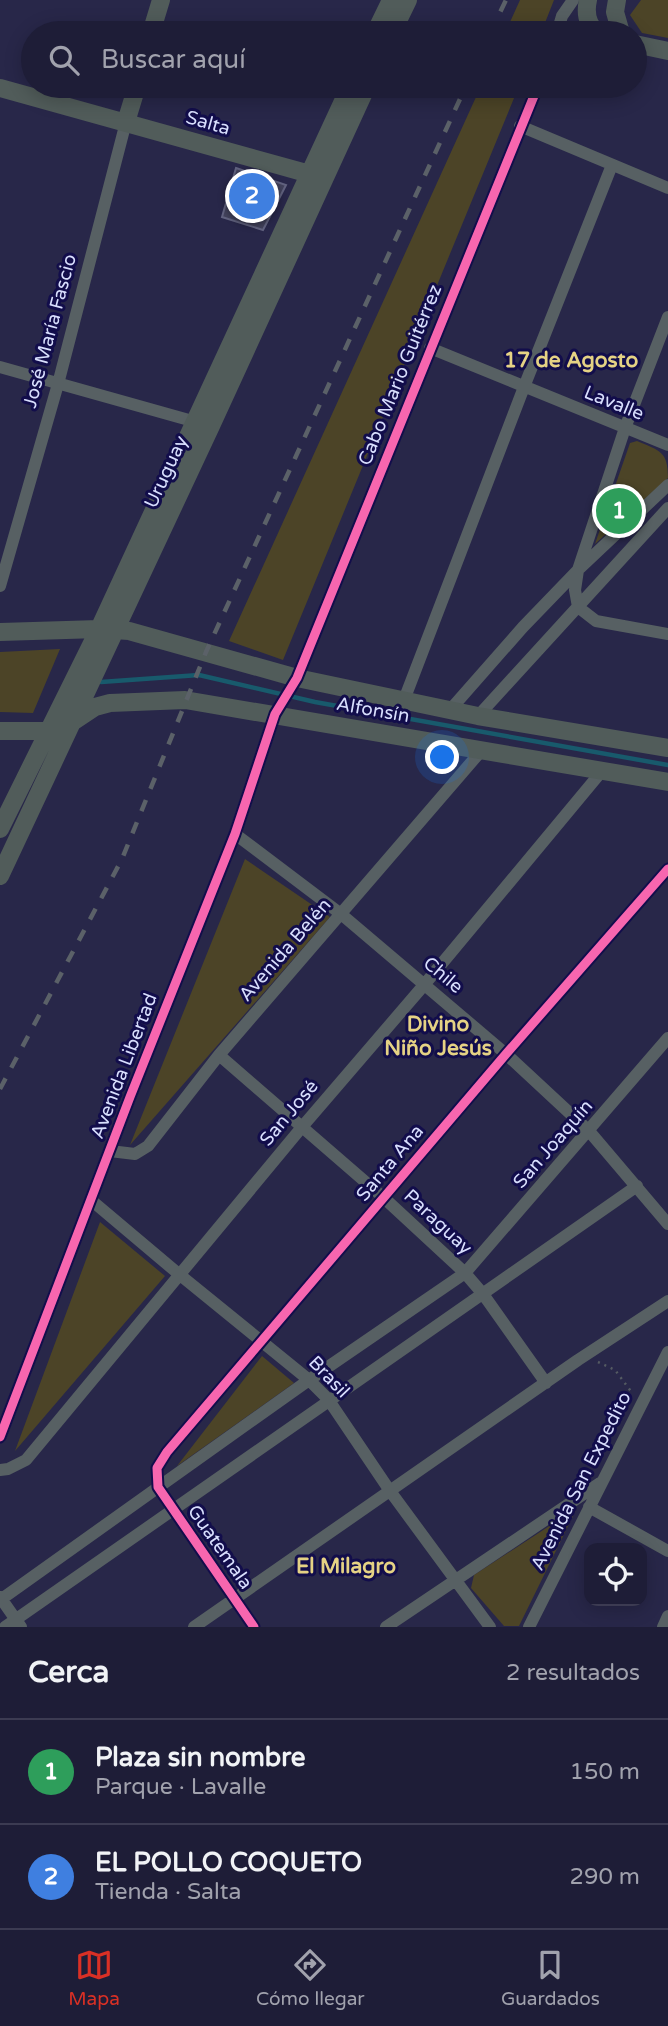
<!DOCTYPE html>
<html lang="es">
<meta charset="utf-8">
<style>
body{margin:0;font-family:"Varela Round",sans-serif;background:#2b2a42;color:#f1f3f6}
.controls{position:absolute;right:21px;bottom:21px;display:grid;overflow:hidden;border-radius:14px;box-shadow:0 4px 18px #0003}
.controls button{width:63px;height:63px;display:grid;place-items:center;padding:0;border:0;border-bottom:2px solid #3c3b52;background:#1e1d37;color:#f1f3f6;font:35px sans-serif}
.you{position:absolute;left:443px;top:758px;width:24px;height:24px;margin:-18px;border:5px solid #fff;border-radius:50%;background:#1a73e8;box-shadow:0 0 0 10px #1a73e833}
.badge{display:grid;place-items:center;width:46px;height:46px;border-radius:50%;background:#d93025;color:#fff;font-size:23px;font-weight:700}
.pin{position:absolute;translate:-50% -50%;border:4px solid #fff;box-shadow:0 2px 7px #0006}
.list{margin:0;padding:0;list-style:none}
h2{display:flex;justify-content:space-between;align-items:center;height:91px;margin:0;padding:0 28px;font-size:30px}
h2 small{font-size:23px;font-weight:400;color:#a1a2ad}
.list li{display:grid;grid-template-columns:46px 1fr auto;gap:21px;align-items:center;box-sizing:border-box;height:105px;padding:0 28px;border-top:2px solid #3c3b52}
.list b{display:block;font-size:26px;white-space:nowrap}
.list p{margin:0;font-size:23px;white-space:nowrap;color:#a1a2ad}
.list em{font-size:23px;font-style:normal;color:#a1a2ad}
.icon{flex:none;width:38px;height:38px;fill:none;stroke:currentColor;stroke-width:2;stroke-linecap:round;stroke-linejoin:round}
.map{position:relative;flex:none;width:668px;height:1627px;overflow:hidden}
.search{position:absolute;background:#1e1d37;box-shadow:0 4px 18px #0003;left:21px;right:21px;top:21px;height:77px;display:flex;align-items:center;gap:18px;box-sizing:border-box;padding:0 24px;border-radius:38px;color:#a1a2ad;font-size:26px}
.sheet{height:301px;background:#1e1d37}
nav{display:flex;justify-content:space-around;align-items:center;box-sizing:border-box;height:98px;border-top:2px solid #3c3b52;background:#1e1d37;font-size:19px;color:#a1a2ad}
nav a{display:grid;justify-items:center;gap:4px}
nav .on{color:#d93025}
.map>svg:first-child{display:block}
.green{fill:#4c4427}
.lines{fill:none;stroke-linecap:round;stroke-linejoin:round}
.stream{stroke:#185a6c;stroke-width:4.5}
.building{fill:#42425c;stroke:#61627f;stroke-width:2}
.path{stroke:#545a62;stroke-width:2.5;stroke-dasharray:2 5;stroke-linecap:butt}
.street{stroke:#576063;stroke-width:12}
.secondary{stroke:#515c5a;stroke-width:18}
.rail{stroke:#5b6168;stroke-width:4.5;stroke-dasharray:12 12;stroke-linecap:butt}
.cycleway-casing{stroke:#120d4b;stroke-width:13}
.cycleway{stroke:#f766af;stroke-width:9}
.labels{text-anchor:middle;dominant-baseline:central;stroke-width:6;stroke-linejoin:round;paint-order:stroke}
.street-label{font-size:19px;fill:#d8defd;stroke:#120d4b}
.neighbourhood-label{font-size:21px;font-weight:bold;fill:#e5d284;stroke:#120d4b}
</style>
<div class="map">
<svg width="668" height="1627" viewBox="0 0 668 1627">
<rect width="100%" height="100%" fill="#282749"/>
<!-- green -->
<path class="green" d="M520 0H554L541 33H505Z
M641 0H668V38L642 33 630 15Z
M481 86H519L283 660 229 641Z
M637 441C660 451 668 451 668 478L595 544 630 443Z
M60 649 33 713 0 712V652Z
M245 859 330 917 130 1145Z
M100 1222 165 1276 15 1451Z
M262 1356 294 1383 177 1466Z
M577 1508 519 1626H504L471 1588 474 1575Z"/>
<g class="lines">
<!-- stream -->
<path class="stream" d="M101 682 199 675 315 702 668 765"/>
</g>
<!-- building -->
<path class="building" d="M236 168 286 185 263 230 222 217Z"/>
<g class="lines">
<!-- path -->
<path class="path" d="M598 1362 615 1370 633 1394"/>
<!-- street -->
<path class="street" d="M557 33 562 16 573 0
M520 126 668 188
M668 317 625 428 578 570 575 590 578 607 596 621 668 634
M430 348 668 445
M0 367 196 422
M0 586 58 384 126 122
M404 700 524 387 612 165
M450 710 523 627 578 570 668 485
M478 716 668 508
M235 834 341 914 506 1054 589 1131 668 1224
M219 1055 384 1198 465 1273 483 1294 546 1383
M110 1151 135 1154 148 1146 219 1055 481 751
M91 1200 180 1275 309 1380 328 1399 390 1491 490 1627
M0 1437 130 1097 235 834 275 714 297 678 538 86
M0 1470 8 1469 26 1460 302 1127 424 985 602 771
M589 1507 668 1551
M0 1597 21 1627
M0 1600 309 1380 465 1273 668 1038
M5 1627 637 1186
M194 1627 578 1360 668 1301
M254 1627 158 1487 157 1468 167 1452 506 1054 668 869
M386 1627 600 1483
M529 1627 668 1352
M663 1627 668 1616"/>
<!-- secondary -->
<path class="secondary" d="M588 0C585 13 587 24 597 33
M617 0 615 12 621 33
M151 33 161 0
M375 33 391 0
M392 33 408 0
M635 44 668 51
M0 88 317 176
M126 122 137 86
M0 632 99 629 129 631 297 678 478 716 668 748
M0 731H48L74 721 95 707 110 703 185 700 668 782
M0 829 99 629 350 86
M0 876 211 426 367 86"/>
<!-- rail -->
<path class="rail" d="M490 33 506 0
M0 1089 122 859 206 652 466 86"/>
<!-- cycleway casing -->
<g class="cycleway-casing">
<path id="cycleway" d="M0 1437 130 1097 235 834 275 714 297 678 538 86
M254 1627 158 1487 157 1468 167 1452 506 1054 668 869"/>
</g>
<!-- cycleway -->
<use href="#cycleway" class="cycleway"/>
</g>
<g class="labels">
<!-- street labels -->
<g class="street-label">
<text transform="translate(208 123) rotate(16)">Salta</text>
<text transform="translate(50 331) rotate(-75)">José María Fascio</text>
<text transform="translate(400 375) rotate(-68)">Cabo Mario Guitérrez</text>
<text transform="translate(614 403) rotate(22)">Lavalle</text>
<text transform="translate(166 472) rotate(-65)">Uruguay</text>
<text transform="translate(373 710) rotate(10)">Alfonsín</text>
<text transform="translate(285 950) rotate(-49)">Avenida Belén</text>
<text transform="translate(443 975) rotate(40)">Chile</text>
<text transform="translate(124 1066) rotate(-69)">Avenida Libertad</text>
<text transform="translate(289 1113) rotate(-50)">San José</text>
<text transform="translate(553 1144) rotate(-49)">San Joaquín</text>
<text transform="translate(390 1163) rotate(-50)">Santa Ana</text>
<text transform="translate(438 1222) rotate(43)">Paraguay</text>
<text transform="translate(329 1377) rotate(46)">Brasil</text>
<text transform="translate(581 1481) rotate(-63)">Avenida San Expedito</text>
<text transform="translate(220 1547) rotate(55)">Guatemala</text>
</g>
<!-- neighbourhood labels -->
<g class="neighbourhood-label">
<text x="571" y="360">17 de Agosto</text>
<text x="438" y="1024">Divino<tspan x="438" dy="24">Niño Jesús</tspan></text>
<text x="346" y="1566">El Milagro</text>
</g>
</g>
</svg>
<div class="controls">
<button><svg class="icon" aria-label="locate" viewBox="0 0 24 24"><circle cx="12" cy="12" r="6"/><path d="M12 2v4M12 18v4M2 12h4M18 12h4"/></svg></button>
</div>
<div class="you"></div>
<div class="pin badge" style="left:619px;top:511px;background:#2e9e5b">1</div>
<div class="pin badge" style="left:252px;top:196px;background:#3f7fe0">2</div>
<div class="search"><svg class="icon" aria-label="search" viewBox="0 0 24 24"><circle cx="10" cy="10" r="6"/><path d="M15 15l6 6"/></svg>Buscar aquí</div>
</div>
<section class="sheet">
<h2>Cerca<small>2 resultados</small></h2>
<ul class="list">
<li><span class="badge" style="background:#2e9e5b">1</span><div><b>Plaza sin nombre</b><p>Parque · Lavalle</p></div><em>150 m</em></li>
<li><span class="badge" style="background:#3f7fe0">2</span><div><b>EL POLLO COQUETO</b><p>Tienda · Salta</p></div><em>290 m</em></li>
</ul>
</section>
<nav>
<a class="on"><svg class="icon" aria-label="map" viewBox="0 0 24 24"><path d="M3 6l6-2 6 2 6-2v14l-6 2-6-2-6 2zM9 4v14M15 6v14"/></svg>Mapa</a>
<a><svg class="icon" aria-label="directions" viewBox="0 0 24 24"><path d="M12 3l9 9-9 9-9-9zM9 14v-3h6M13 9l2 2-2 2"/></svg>Cómo llegar</a>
<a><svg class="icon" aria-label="saved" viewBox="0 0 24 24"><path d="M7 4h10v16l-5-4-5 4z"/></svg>Guardados</a>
</nav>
